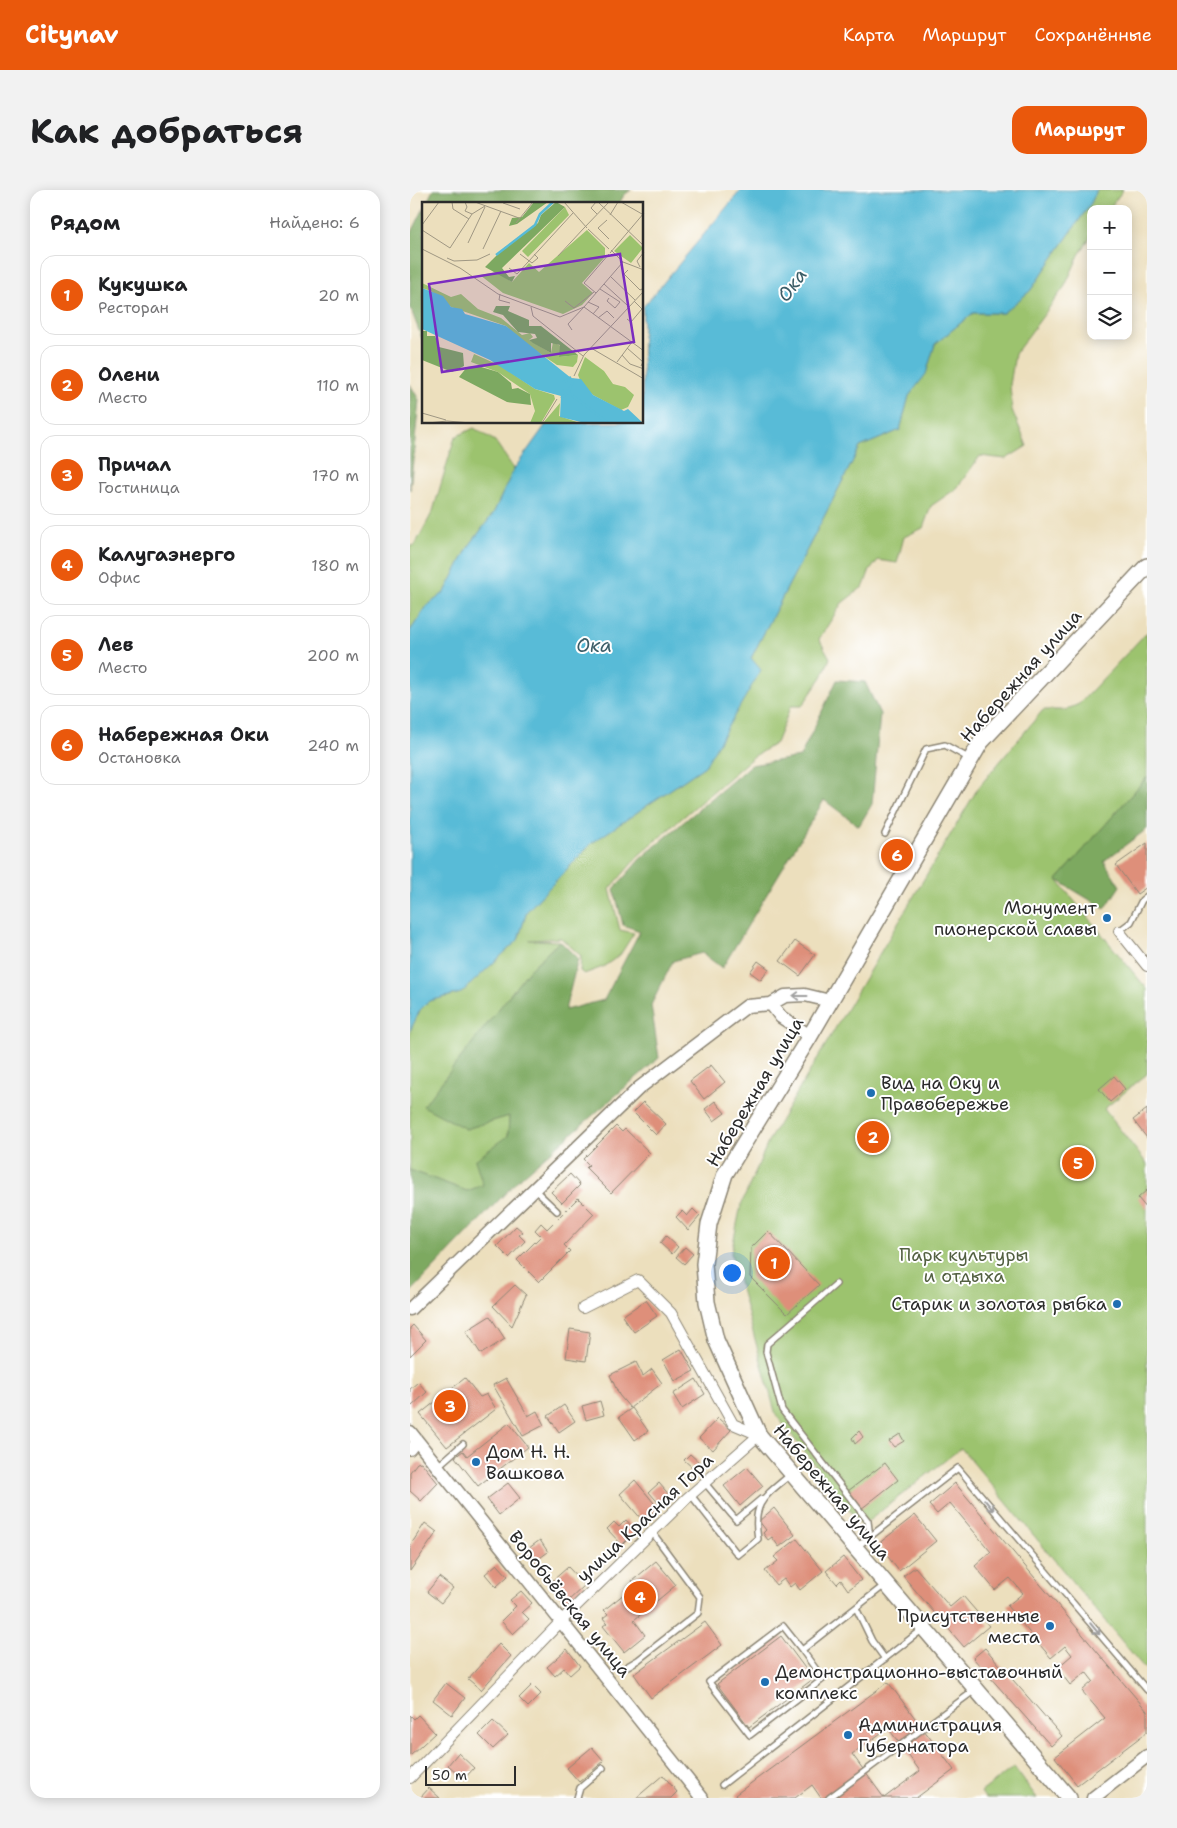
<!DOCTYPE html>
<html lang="ru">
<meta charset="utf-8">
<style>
body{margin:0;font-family:"Shantell Sans",sans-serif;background:#f2f2f2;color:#202124}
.controls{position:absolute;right:15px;top:15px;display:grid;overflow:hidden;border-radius:10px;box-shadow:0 2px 12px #0003}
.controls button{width:45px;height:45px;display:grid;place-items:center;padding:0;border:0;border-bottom:1px solid #e0e0e0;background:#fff;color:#202124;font:25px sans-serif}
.scale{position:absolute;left:15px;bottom:12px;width:91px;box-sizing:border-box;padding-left:5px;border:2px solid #2b2b2b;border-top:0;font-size:14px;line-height:18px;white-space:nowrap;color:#2b2b2b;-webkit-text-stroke:4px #fff;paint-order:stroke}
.you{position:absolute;left:321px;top:1082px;width:18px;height:18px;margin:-12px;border:4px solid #fff;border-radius:50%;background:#1a73e8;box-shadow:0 0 0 8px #1a73e833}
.badge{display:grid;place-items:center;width:32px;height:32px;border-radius:50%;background:#ea580c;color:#fff;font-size:16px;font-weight:700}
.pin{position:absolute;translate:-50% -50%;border:2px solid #fff;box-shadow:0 1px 5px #0006}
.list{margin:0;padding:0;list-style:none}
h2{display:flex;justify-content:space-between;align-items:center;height:65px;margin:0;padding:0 20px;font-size:21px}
h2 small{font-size:16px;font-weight:400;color:#757577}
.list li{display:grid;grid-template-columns:32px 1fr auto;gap:15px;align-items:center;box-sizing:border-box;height:80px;margin:0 10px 10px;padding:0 10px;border:1px solid #e0e0e0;border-radius:15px}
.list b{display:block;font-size:19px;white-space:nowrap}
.list p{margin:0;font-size:16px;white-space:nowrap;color:#757577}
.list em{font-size:16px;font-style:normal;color:#757577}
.icon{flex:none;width:28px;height:28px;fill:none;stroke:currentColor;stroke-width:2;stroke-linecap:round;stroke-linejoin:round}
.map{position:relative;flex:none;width:737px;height:1608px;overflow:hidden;border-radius:15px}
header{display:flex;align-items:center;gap:30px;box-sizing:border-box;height:70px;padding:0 25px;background:#ea580c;color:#fff}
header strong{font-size:24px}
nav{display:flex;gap:28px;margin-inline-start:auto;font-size:18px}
.intro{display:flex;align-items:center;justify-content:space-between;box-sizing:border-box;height:120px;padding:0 30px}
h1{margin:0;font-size:35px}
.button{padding:12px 22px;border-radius:15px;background:#ea580c;color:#fff;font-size:18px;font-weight:700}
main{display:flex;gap:30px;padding:0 30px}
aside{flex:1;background:#fff;border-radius:15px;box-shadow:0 2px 12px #0003}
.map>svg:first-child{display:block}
.green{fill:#9cc36e;stroke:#64774c}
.forest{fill:#7da961;stroke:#546a46}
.water{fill:#58bbd7;stroke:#427381}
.building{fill:#de8f7a;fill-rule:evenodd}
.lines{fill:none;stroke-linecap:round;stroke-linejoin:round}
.service-casing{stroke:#8c8574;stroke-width:8}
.minor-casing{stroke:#8c8574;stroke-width:12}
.tertiary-casing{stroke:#8c8574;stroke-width:15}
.secondary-casing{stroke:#8c8574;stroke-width:18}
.service{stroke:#fff;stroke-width:5}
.minor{stroke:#fff;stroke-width:10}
.tertiary{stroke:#fff;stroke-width:12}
.secondary{stroke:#fff;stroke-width:15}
.oneway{stroke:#a0a0a0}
.poi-dot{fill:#1f6fb2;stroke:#fff;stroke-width:2}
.labels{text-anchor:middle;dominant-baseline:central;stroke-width:4;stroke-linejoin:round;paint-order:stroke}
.street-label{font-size:18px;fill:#2b2b2b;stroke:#fff}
.poi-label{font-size:18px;fill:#2b2b2b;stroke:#fff;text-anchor:start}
.park-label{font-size:18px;fill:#536042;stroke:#fff}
.water-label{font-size:19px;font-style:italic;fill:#3b5d67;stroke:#fff}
.inset-river{fill:none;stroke:#58bbd7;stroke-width:2.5}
.inset-road{fill:none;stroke:#9f9783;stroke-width:1}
.view{fill:#7b2cbf;fill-opacity:0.15;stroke:#7b2cbf;stroke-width:2.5}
.inset-edge{fill:none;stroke:#2b2b2b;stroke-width:2.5}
</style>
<header>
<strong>Citynav</strong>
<nav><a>Карта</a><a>Маршрут</a><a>Сохранённые</a></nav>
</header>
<div class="intro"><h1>Как добраться</h1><a class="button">Маршрут</a></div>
<main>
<aside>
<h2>Рядом<small>Найдено: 6</small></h2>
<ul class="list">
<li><span class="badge">1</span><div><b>Кукушка</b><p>Ресторан</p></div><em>20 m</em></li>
<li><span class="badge">2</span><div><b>Олени</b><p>Место</p></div><em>110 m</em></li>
<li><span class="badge">3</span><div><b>Причал</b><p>Гостиница</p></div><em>170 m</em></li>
<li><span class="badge">4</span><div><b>Калугаэнерго</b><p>Офис</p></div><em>180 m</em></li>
<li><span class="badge">5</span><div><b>Лев</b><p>Место</p></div><em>200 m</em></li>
<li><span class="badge">6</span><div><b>Набережная Оки</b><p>Остановка</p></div><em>240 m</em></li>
</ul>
</aside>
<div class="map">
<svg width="737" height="1608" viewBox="0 0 737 1608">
<rect width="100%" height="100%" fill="#fff"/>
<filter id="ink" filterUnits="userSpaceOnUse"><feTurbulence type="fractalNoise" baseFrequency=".02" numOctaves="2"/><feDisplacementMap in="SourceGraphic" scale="10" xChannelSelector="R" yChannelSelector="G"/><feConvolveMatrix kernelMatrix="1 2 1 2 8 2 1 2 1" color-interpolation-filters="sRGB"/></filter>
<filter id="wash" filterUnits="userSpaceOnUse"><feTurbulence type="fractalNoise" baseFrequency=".0096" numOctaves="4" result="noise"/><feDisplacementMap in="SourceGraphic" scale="20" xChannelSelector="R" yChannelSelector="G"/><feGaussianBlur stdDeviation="1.12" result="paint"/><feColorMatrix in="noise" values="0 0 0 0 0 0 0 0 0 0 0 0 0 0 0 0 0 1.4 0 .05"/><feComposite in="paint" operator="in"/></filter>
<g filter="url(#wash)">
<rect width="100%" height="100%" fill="#ecdfbd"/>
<!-- green -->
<path class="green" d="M687 0H713L699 19H681V46L669 65 655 96 605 164 600 195 602 220 617 256 596 269 570 266 547 298 521 316 513 338 494 347 487 373 468 370 459 382 454 396 432 413 409 449 420 468 412 487 392 516H381L366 553 343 567 229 665 200 699 210 740 224 743 210 765 193 777 174 784 170 781 171 766 151 748 119 750 150 751 120 779 14 916 56 939 99 926 98 947 66 970 73 995 57 1001 0 980V841L10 820 19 811 51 803 108 750 117 721 182 653 295 576 341 468 450 257 490 240 499 206 516 183 525 154 563 123H593L620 101 681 13Z
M64 238 85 251 104 279 83 324 59 356 35 402 17 416 0 441V356L5 355 23 321 45 247Z
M737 442V587L647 690 737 799V884L694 919 737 974V1477L735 1479 551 1258 452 1336 366 1225 321 1063 331 1015 359 950 568 598 633 520H655L669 514Z
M604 1577 627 1608H575L571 1602Z"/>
<!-- forest -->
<path class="forest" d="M23 0H221L214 5 209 14H16Z
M14 18V154L0 117V46Z
M0 194 9 210 0 300Z
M427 490 455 492 470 524 462 614 449 636 414 610 312 778 292 763 263 771 241 815 249 868 108 990 0 1103V980L57 1001 73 995 65 970 98 946 99 926 56 939 13 916 120 779 150 751 168 769 155 820 194 810 230 741 213 735 204 699 230 669 341 575 390 567Z
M737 587V639L694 671 710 696 695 719 647 690Z"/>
<!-- water -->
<path class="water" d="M331 0H687L681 13 620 101 593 123H563L525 154 516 184 499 206 490 240 450 257 341 468 351 480 295 576 182 653 117 721 108 750 51 803 19 811 10 820 0 841V441L17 416 35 402 59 356 83 324 104 279 137 233 232 232 233 117Z"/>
<g id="blocks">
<!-- building -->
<path class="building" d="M737 653V697L727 704 706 675Z
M385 751 405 765 390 786 370 771Z
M348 771 359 779 351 790 340 782Z
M301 875 315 892 294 909 280 891Z
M704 886 715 899 700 912 689 899Z
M305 911 315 923 304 931 295 919Z
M233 912 256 934 246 945 223 922Z
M737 919V948L723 930Z
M206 936 212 942 215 939 240 963 201 1003 176 978 179 975 173 969Z
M160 984 170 995 152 1013 141 1002Z
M737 1000V1019L728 1008Z
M168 1008 184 1024 154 1055 160 1061 129 1092 107 1070 131 1046 125 1040 131 1033 137 1039Z
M283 1019 290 1026 278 1040 266 1027 272 1021 277 1026Z
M106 1036 113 1042 109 1045 115 1051 99 1068 87 1056Z
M358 1041 409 1095 377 1124 340 1087 341 1058Z
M256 1046 268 1057 262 1064 250 1053Z
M275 1057 283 1064 274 1074 266 1067Z
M105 1095 116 1105 102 1136 83 1116Z
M236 1110 247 1126 224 1142 212 1126Z
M80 1126 95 1149 71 1164 56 1141Z
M3 1135 16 1150 0 1166V1138Z
M160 1139 180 1142 176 1171 156 1168Z
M271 1159 284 1181 265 1191 253 1170Z
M226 1172 233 1186 242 1179 252 1193 220 1218 209 1205 200 1185Z
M55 1188 70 1207 77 1204 86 1219 37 1257 10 1224Z
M96 1188 118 1226 127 1221 134 1235 113 1246 83 1195Z
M286 1189 295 1204 272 1219 263 1204Z
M8 1192 17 1202 2 1216 0 1214V1199Z
M190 1211 194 1225 176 1230 172 1216Z
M154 1215 165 1231 149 1242 138 1226Z
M222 1218 238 1241 225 1250 209 1227Z
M308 1228 321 1240 303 1260 289 1248Z
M99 1233 118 1257 68 1296 45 1267 53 1261 57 1266Z
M449 1241 453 1247 445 1254 442 1248Z
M490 1244 494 1251 484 1257 479 1251Z
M280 1264 289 1272 283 1278 274 1270Z
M11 1272 28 1293 11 1311 0 1301V1282L7 1273Z
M475 1273 488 1290 451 1319 438 1301Z
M337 1277 353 1296 330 1316 314 1296Z
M225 1290 248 1318 233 1331 210 1304Z
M98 1293 110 1308 89 1325 77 1309Z
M249 1293 261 1307 251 1316 239 1302Z
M545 1293 737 1521V1542L667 1595 645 1567 695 1528 672 1501 683 1491 676 1482 660 1495 647 1478 662 1465 655 1456 641 1468 597 1416 613 1403 600 1388 585 1400 565 1376 581 1362 540 1313 527 1324 519 1315Z
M364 1318 385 1345 369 1357 362 1347 358 1350 353 1343 356 1340 349 1331Z
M505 1325 526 1351 489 1381 468 1354Z
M216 1330 226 1341 212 1355 197 1339 204 1332 209 1337Z
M15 1333 27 1342 0 1381V1356Z
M387 1349 413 1381 390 1400 385 1393 380 1397 374 1389 366 1395 355 1381 368 1371 364 1367Z
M130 1350 138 1362 123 1373 115 1361Z
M433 1367 451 1390 438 1400 431 1390 427 1394 416 1381Z
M246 1371 266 1395 224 1430 235 1445 214 1462 193 1436 197 1433 193 1428 198 1424 194 1420 225 1395 222 1391Z
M87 1374 98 1386 86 1397 75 1384Z
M158 1377 175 1395 156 1413 141 1392Z
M505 1377 540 1417 553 1406 579 1436 554 1457 493 1386Z
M29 1387 43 1398 31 1413 17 1402Z
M111 1401 122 1413 112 1422 119 1429 103 1444 91 1431 106 1416 100 1410Z
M295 1432 312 1455 241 1508 224 1484Z
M371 1446 403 1489 339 1537 307 1494Z
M89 1454 101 1466 71 1500 58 1489Z
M575 1458 652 1546 641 1556 563 1468Z
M157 1459 170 1476 160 1485 154 1478 145 1486 137 1477Z
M478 1492 544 1580 506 1608H411L402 1595 385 1608H327L325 1605ZM478 1538 510 1581 474 1608 442 1564Z
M36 1493 55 1508 42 1525 23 1510Z
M122 1495 131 1504 118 1517 109 1508Z
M0 1525 4 1529 8 1525 25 1543 0 1566Z
M83 1531 98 1545 83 1559 69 1545Z
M182 1557 194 1571 169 1592 157 1578Z
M48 1563 64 1578 54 1589 38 1575Z
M253 1585 267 1602 261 1608H226Z
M19 1598 30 1608H10Z"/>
</g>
</g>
<g filter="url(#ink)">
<use href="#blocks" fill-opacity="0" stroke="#8c8574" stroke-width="1"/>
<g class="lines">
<!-- service casing -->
<g class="service-casing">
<path id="service" d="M475 644 516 559 535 555 560 569
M709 741 721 732 732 710 737 706
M125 1000 147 1021
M426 1094 357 1154 356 1162 372 1220 458 1331 460 1347
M28 1276 53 1254
M295 1293 326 1330 351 1309
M281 1305 328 1365 348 1349C342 1312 354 1307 380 1285
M448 1356 548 1278 737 1500
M446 1418 462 1451 475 1469
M392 1460 373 1436 299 1492 340 1545 413 1489 392 1460 476 1394
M216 1477 228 1470 288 1423 290 1407 242 1342
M312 1595 513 1439
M167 1608 170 1598 193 1578
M419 1608 565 1500"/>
</g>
<!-- minor casing -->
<g class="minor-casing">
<path id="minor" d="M709 741 737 776
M0 1260 7 1251
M0 1588 160 1422 276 1309 349 1245 323 1234 261 1123 228 1090 173 1118"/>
</g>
<!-- tertiary casing -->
<g class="tertiary-casing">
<path id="tertiary" d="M361 814 371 827 400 846
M0 1119 229 898 337 816 361 814 375 806 395 805 420 811
M0 1242 292 1608
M683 1608 737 1566"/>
</g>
<!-- secondary casing -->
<g class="secondary-casing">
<path id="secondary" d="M659 1608 349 1245 306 1150 297 1112 294 1074 299 1034 315 984 400 846 571 552 737 376"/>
</g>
<!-- service -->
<use href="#service" class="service"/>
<!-- minor -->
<use href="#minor" class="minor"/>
<!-- tertiary -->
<use href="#tertiary" class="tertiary"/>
<!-- secondary -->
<use href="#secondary" class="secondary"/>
</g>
<!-- one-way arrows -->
<defs><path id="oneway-shaft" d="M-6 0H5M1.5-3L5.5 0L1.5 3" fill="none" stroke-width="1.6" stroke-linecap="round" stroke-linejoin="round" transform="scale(1.25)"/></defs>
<g class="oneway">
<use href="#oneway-shaft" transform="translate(390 806) rotate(-180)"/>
<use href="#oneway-shaft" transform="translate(579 1315) rotate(50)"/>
<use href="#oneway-shaft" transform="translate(685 1439) rotate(50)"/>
</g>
</g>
<!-- markers -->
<g class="poi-dot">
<circle cx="697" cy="728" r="5"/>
<circle cx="461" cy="903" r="5"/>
<circle cx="707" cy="1114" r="5"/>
<circle cx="66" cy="1272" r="5"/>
<circle cx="640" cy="1436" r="5"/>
<circle cx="355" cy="1492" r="5"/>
<circle cx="438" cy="1545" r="5"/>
</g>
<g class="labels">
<!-- street labels -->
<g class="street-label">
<text transform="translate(611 486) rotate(-48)">Набережная улица</text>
<text transform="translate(345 902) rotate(-59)">Набережная улица</text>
<text transform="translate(422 1302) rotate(50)">Набережная улица</text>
<text transform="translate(235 1328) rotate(-43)">улица Красная Гора</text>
<text transform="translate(160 1414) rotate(51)">Воробьёвская улица</text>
</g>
<!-- poi labels -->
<g class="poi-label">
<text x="687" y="718" text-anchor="end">Монумент<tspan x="687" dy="21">пионерской славы</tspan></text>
<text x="471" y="893">Вид на Оку и<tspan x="471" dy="21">Правобережье</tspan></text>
<text x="697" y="1114" text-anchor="end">Старик и золотая рыбка</text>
<text x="76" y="1262">Дом Н. Н.<tspan x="76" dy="21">Вашкова</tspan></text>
<text x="630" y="1426" text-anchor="end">Присутственные<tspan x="630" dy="21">места</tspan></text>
<text x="365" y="1482">Демонстрационно-выставочный<tspan x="365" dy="21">комплекс</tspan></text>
<text x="448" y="1535">Администрация<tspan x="448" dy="21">Губернатора</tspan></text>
</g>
<!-- park labels -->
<g class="park-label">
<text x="554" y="1065">Парк культуры<tspan x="554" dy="21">и отдыха</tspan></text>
</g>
<!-- water labels -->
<g class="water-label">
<text transform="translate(382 95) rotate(-54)">Ока</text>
<text x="184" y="455">Ока</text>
</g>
</g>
<!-- overview -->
<g transform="translate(12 12)">
<rect width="221" height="221" fill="#ecdfbd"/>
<path d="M143 5 147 13 106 55 100 49ZM165 28 183 46V55L160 81 171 91 160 103 141 112 81 91 58 73 75 70 90 80 107 61 117 70ZM208 33 221 46 209 61 192 49ZM0 81 29 95 39 92 56 107 79 116 100 133 108 131 111 135 107 138 129 151 131 140 139 144 137 155 156 153 155 160 151 165 135 163 95 136 84 124 29 105 9 89 0 86ZM52 152 79 164 113 187 132 193 133 197 119 221H108L113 209 108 192 76 170 49 160ZM163 155 182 169 191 182 203 185 212 193 206 205 199 208 171 193 160 183 156 173ZM138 201 137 214 158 221H121Z" fill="#9cc36e"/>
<path d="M112 0H126L95 22 87 24 90 16 100 15ZM134 0 143 5 80 66 87 75 93 74 90 80 63 65 82 46 116 21 119 13ZM74 104H88L86 109 107 118V124H119L156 153 137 155 138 143 129 141V151L111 141 107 138 115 136 113 132 96 130 81 113 71 110ZM0 129H5V134H13L17 145 41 151 42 164 30 170 0 158ZM56 164 76 170 89 181 90 187 96 186 108 192 109 203 85 200 37 175 45 165Z" fill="#7da961"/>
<path d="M0 86 21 94 29 105 40 107 43 112 84 124 149 176 159 177 171 193 202 209 206 207 221 221H163L138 215 139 194 113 187 68 158 0 127Z" fill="#58bbd7"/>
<path class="inset-river" d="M74 53 113 23 118 12 131 0M149 175 142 180V187L186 221M139 196 146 191 152 177"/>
<path class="inset-road" d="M30 0 31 7 47 17M43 0 45 5 43 9 50 12M53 0 97 16M142 0 165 26M174 0 169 6 175 12M176 0 222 44M199 0 220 12M81 1 98 7M188 13 196 0M185 18 176 26 187 37M94 21 111 0M0 23 17 0M162 26 187 0M166 27 187 47M0 28 28 46 50 12 63 4M46 41 63 5M0 47 38 66 76 92 138 115 162 105 201 60 222 68M61 47 79 9M189 48 201 60M188 51 222 11M98 52 110 61 116 56 112 52M136 54 162 26M25 56 32 59 55 58 68 52M218 65 215 59 222 50M87 66 95 72 151 11M206 68 202 72 218 88 222 86M189 75 213 98M182 82 205 103M178 87 198 100 193 106 185 99 187 96M174 91 162 81 187 52M78 92 77 98 88 101M143 99 152 106 172 90M166 100 177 105 171 112M109 105 111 114 161 154M176 116 185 109 192 116M205 117 209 120 220 107 212 99M150 128 146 122 162 105 222 149M169 146 222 177M205 146 221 160 219 164M200 153 208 162 222 167M195 160 210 140M152 174 162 153 222 89M0 211 24 218M6 221 25 219 49 221M120 221 135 197"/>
<path class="view" d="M198 52 212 140 20 170 7 82Z"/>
<rect width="221" height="221" class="inset-edge"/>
</g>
</svg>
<div class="controls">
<button>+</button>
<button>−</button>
<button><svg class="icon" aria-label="layers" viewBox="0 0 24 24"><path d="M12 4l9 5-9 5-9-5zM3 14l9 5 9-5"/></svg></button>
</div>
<div class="scale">50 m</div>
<div class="you"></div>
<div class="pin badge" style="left:364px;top:1073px">1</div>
<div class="pin badge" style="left:463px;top:947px">2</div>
<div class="pin badge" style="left:40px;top:1216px">3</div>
<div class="pin badge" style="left:230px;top:1407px">4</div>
<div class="pin badge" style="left:668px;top:973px">5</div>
<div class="pin badge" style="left:487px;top:665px">6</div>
</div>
</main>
